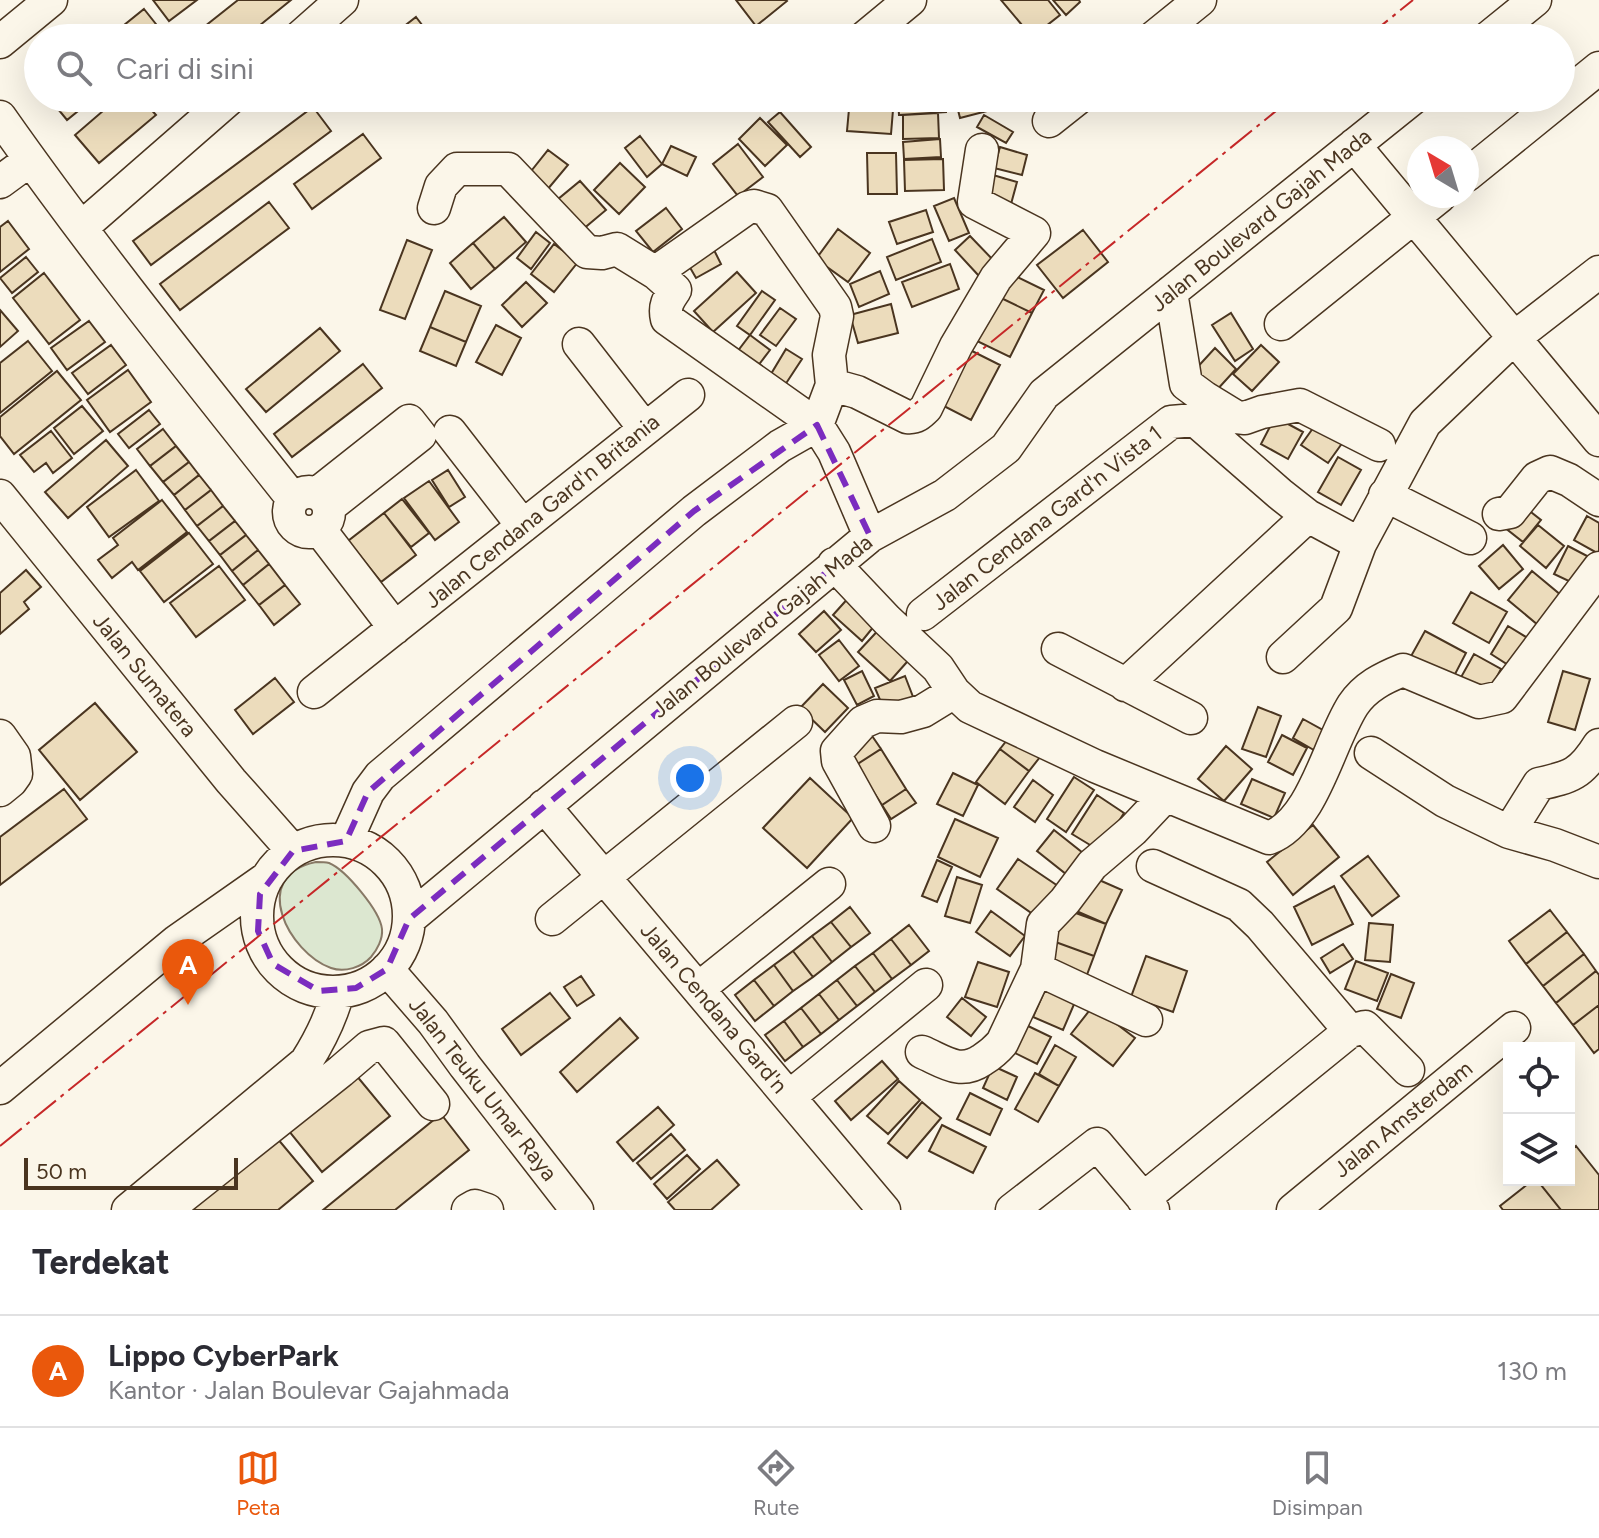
<!DOCTYPE html>
<html lang="id">
<meta charset="utf-8">
<style>
body{margin:0;font-family:Figtree,sans-serif;background:#f7f7f7;color:#2b2b33}
.controls{position:absolute;right:24px;bottom:24px;display:grid;overflow:hidden;border-radius:0px;box-shadow:0 8px 32px #0002}
.controls button{width:72px;height:72px;display:grid;place-items:center;padding:0;border:0;border-bottom:2px solid #e1e1e2;background:#fff;color:#2b2b33;font:40px sans-serif}
.compass{position:absolute;left:1407px;top:136px;width:72px;height:72px;border-radius:50%;background:#fff;box-shadow:0 8px 32px #0002;rotate:322deg}
.scale{position:absolute;left:24px;bottom:20px;width:214px;box-sizing:border-box;padding-left:8px;border:4px solid #4a3520;border-top:0;font-size:22px;line-height:28px;white-space:nowrap;color:#4a3520;-webkit-text-stroke:6px #fbf6e9;paint-order:stroke}
.you{position:absolute;left:690px;top:778px;width:28px;height:28px;margin:-20px;border:6px solid #fff;border-radius:50%;background:#1a73e8;box-shadow:0 0 0 12px #1a73e833}
.badge{display:grid;place-items:center;width:52px;height:52px;border-radius:50%;background:#ea580c;color:#fff;font-size:26px;font-weight:700}
.pin{position:absolute;translate:-50% -66px;filter:drop-shadow(0 2px 4px #0008)}
.pin::after{content:'';position:absolute;top:42px;width:28px;height:24px;background:inherit;clip-path:polygon(0 0,100% 0,50% 100%)}
.list{margin:0;padding:0;list-style:none}
h2{display:flex;justify-content:space-between;align-items:center;height:104px;margin:0;padding:0 32px;font-size:34px}
h2 small{font-size:26px;font-weight:400;color:#7c7c81}
.list li{display:grid;grid-template-columns:52px 1fr auto;gap:24px;align-items:center;box-sizing:border-box;height:112px;padding:0 32px;border-top:2px solid #e1e1e2}
.list b{display:block;font-size:30px;white-space:nowrap}
.list p{margin:0;font-size:26px;white-space:nowrap;color:#7c7c81}
.list em{font-size:26px;font-style:normal;color:#7c7c81}
.icon{flex:none;width:44px;height:44px;fill:none;stroke:currentColor;stroke-width:2;stroke-linecap:round;stroke-linejoin:round}
.map{position:relative;flex:none;width:1599px;height:1210px;overflow:hidden}
.search{position:absolute;background:#fff;box-shadow:0 8px 32px #0002;left:24px;right:24px;top:24px;height:88px;display:flex;align-items:center;gap:20px;box-sizing:border-box;padding:0 28px;border-radius:44px;color:#7c7c81;font-size:30px}
.sheet{height:216px;background:#fff}
nav{display:flex;justify-content:space-around;align-items:center;box-sizing:border-box;height:112px;border-top:2px solid #e1e1e2;background:#fff;font-size:22px;color:#7c7c81}
nav a{display:grid;justify-items:center;gap:4px}
nav .on{color:#ea580c}
.map>svg:first-child{display:block}
.green{fill:#dce7d0;stroke:#887966;stroke-width:2}
.building{fill:#ecdcbc;stroke:#4a3520;stroke-width:2}
.lines{fill:none;stroke-linecap:round;stroke-linejoin:round}
.minor-casing{stroke:#4a3520;stroke-width:35}
.minor{stroke:#fbf6e9;stroke-width:32}
.power{stroke:#c62828;stroke-width:2;stroke-dasharray:28 6 4 6;stroke-linecap:butt}
.marked{fill:none;stroke:#7b2cbf;stroke-width:6;stroke-dasharray:16 10;stroke-linejoin:round}
.labels{text-anchor:middle;dominant-baseline:central;stroke-width:6;stroke-linejoin:round;paint-order:stroke}
.street-label{font-size:22px;fill:#4a3520;stroke:#fbf6e9}
</style>
<div class="map">
<svg width="1599" height="1210" viewBox="0 0 1599 1210">
<rect width="100%" height="100%" fill="#fbf6e9"/>
<!-- green -->
<path class="green" d="M316 862C320 862 325 862 329 863 346 870 380 911 382 929 383 939 377 950 371 957 362 967 345 973 331 968 289 953 248 876 316 862Z"/>
<!-- building -->
<path class="building" d="M153 0H197L169 21Z
M238 0H291L244 38H190Z
M736 0H786L787 1 756 26Z
M1001 0H1048L1060 15 1032 37Z
M1053 0H1079L1080 2 1066 15Z
M144 9 167 38H108Z
M416 17 432 38H389Z
M49 98H94L67 120Z
M118 98H141L156 115 99 163 75 135Z
M346 98H367L354 108Z
M850 98H894L891 134 847 131Z
M898 98H945L946 112 899 115Z
M955 98H988L991 110 960 118Z
M313 107 331 131 151 265 133 241Z
M780 112 811 147 800 157 768 122Z
M938 113 939 138 903 139V115Z
M984 115 1013 132 1006 143 977 127Z
M760 118 787 145 765 166 739 139Z
M363 134 381 158 312 209 294 184Z
M640 136 662 164 647 177 625 148Z
M940 139 941 157 904 159 903 142Z
M738 144 763 177 738 196 713 164Z
M671 146 696 157 687 176 662 164Z
M1000 147 1027 155 1022 175 994 168Z
M548 150 568 165 547 190 528 175Z
M867 153H896L897 194H868Z
M943 159 944 190 905 191 904 160Z
M620 163 645 187 619 214 594 190Z
M993 175 1017 182 1011 204 987 198Z
M580 181 606 210 582 230 557 200Z
M954 198 969 233 949 241 934 206Z
M269 202 289 228 180 310 160 284Z
M666 208 682 229 653 252 636 231Z
M926 210 933 232 897 244 889 222Z
M504 217 526 242 495 269 473 243Z
M8 221 29 249 0 272V227Z
M838 229 870 253 848 282 816 259Z
M1083 230 1108 262 1063 298 1037 265Z
M536 232 550 243 531 269 517 258Z
M970 236 995 262 979 276 955 250Z
M932 239 941 262 896 280 887 257Z
M407 240 432 250 405 319 380 310Z
M710 242 721 264 696 278 684 257Z
M473 243 495 269 471 289 450 263Z
M554 244 578 262 554 292 531 274Z
M26 257 38 272 12 293 0 278Z
M950 264 959 289 912 307 902 282Z
M880 271 889 294 859 307 850 284Z
M737 272 756 293 713 332 694 311Z
M44 273 80 320 49 344 13 298Z
M1011 274 1044 290 1032 313 999 297Z
M526 282 547 303 522 327 502 305Z
M445 291 481 306 466 342 430 327Z
M762 291 775 300 750 335 737 326Z
M999 297 1032 313 1010 357 977 341Z
M891 304 898 333 858 343 850 315Z
M780 308 796 319 776 346 760 335Z
M0 310 18 331 0 347Z
M1231 313 1253 349 1235 361 1212 325Z
M89 321 105 342 67 370 51 348Z
M496 325 521 338 502 375 476 362Z
M430 327 466 342 456 366 420 351Z
M320 328 340 351 266 412 246 389Z
M750 335 770 350 754 371 734 356Z
M28 341 52 371 0 413V363Z
M111 345 126 365 88 394 72 373Z
M1261 345 1279 362 1252 391 1233 374Z
M964 347 1000 365 971 420 936 402Z
M1215 348 1236 369 1215 392 1193 372Z
M786 349 802 359 783 388 768 379Z
M363 364 382 388 292 457 274 434Z
M128 370 151 402 110 432 87 400Z
M57 371 81 400 14 454 0 436V417Z
M82 406 103 431 74 454 54 428Z
M149 410 160 424 129 448 118 434Z
M1275 417 1303 432 1288 459 1261 444Z
M1321 417 1348 435 1328 463 1301 445Z
M163 429 176 446 150 466 137 449Z
M51 431 72 458 53 473 46 463 34 472 20 455Z
M106 440 128 466 68 518 45 492Z
M176 446 189 462 163 482 150 466Z
M1338 457 1361 470 1341 505 1318 492Z
M189 462 199 475 174 495 163 482Z
M136 470 159 501 109 537 87 507Z
M448 470 465 497 449 507 432 480Z
M199 475 211 490 185 510 174 495Z
M429 481 459 522 435 540 404 498Z
M211 490 223 506 197 526 185 510Z
M402 499 429 533 411 547 384 513Z
M162 500 187 532 138 570 132 562 112 578 98 560 118 545 113 538Z
M1522 505 1541 520 1523 542 1504 527Z
M223 506 235 521 209 541 197 526Z
M384 513 416 555 381 582 348 541Z
M1587 516 1599 523V554L1574 540Z
M235 521 246 535 220 555 209 541Z
M1538 525 1564 546 1546 568 1520 546Z
M189 533 213 564 164 602 140 571Z
M246 535 258 550 232 571 220 555Z
M1503 545 1523 569 1499 589 1479 566Z
M1568 546 1589 557 1575 584 1554 574Z
M258 550 269 564 243 585 232 571Z
M269 564 285 585 259 605 243 585Z
M219 566 245 600 196 637 170 603Z
M26 570 41 587 24 602 29 609 0 634V593Z
M1532 571 1562 596 1538 625 1508 600Z
M285 585 300 604 274 625 259 605Z
M1471 592 1507 612 1489 643 1453 623Z
M851 595 879 620 862 641 833 615Z
M824 611 841 630 816 652 799 634Z
M884 624 915 653 890 681 858 652Z
M1508 626 1531 640 1513 668 1491 654Z
M1425 631 1466 653 1452 680 1410 658Z
M839 640 859 666 839 681 819 655Z
M1474 654 1501 669 1488 694 1460 679Z
M862 671 874 696 857 705 844 680Z
M1563 671 1590 679 1575 730 1548 722Z
M905 676 915 702 886 714 875 688Z
M275 678 294 702 253 734 235 710Z
M823 684 848 708 825 732 800 708Z
M95 703 137 752 80 800 39 750Z
M1258 707 1281 716 1266 757 1242 749Z
M1303 719 1330 734 1319 753 1293 738Z
M868 730 881 749 856 765 844 746Z
M1015 730 1044 752 1029 771 1000 749Z
M1282 735 1307 748 1293 775 1268 762Z
M1226 746 1252 769 1224 801 1198 779Z
M881 749 906 789 882 805 856 765Z
M1000 749 1029 771 1005 804 976 782Z
M953 773 978 785 963 816 937 804Z
M1074 777 1094 790 1066 832 1047 819Z
M810 778 853 818 807 868 763 828Z
M1252 779 1285 793 1274 818 1241 804Z
M1033 780 1053 795 1035 822 1014 807Z
M64 789 87 819 0 885V837Z
M906 789 916 803 891 819 882 805Z
M1097 795 1124 813 1100 851 1072 834Z
M955 819 998 838 980 877 938 857Z
M1313 825 1339 857 1293 895 1267 862Z
M1054 830 1088 857 1071 878 1037 851Z
M1368 856 1399 896 1372 916 1341 876Z
M1018 859 1058 886 1037 917 997 889Z
M937 860 952 867 937 902 922 896Z
M1090 876 1122 890 1106 924 1074 910Z
M957 877 982 885 970 923 945 916Z
M1334 886 1353 924 1312 945 1294 907Z
M850 907 870 933 851 947 831 922Z
M1062 908 1106 924 1094 956 1050 940Z
M1550 910 1567 932 1526 964 1509 941Z
M991 911 1025 936 1010 956 976 932Z
M831 922 851 947 832 962 812 936Z
M1369 923 1393 925 1390 962 1365 960Z
M909 925 929 951 911 965 891 939Z
M1567 932 1584 954 1543 986 1526 964Z
M812 936 832 962 813 977 793 951Z
M891 939 911 965 892 979 873 953Z
M1050 940 1094 956 1085 980 1041 963Z
M1343 944 1353 959 1330 973 1321 958Z
M793 951 813 977 793 991 774 965Z
M873 953 892 979 875 992 855 966Z
M1584 954 1596 971 1556 1003 1543 986Z
M1146 956 1187 971 1173 1012 1131 997Z
M1356 961 1388 973 1377 1001 1345 989Z
M978 962 1009 972 997 1007 965 997Z
M774 965 793 991 774 1006 754 980Z
M855 966 875 992 857 1006 837 980Z
M1596 971 1599 975V1005L1573 1025 1556 1003Z
M1391 974 1414 983 1401 1018 1377 1009Z
M581 976 594 995 577 1006 564 987Z
M754 980 774 1006 755 1021 735 995Z
M837 980 857 1006 839 1020 819 994Z
M1045 990 1075 1002 1063 1030 1033 1017Z
M550 993 570 1018 521 1055 502 1029Z
M819 994 839 1020 821 1034 801 1008Z
M962 998 986 1017 971 1036 947 1017Z
M1599 1005V1049L1594 1053 1573 1025Z
M1093 1006 1135 1038 1113 1066 1071 1034Z
M801 1008 821 1034 803 1047 784 1021Z
M620 1018 638 1038 577 1092 560 1072Z
M784 1021 803 1047 785 1061 765 1035Z
M1026 1025 1051 1037 1037 1064 1013 1052Z
M1055 1045 1076 1057 1059 1086 1039 1074Z
M882 1061 898 1079 851 1120 835 1101Z
M993 1066 1017 1077 1007 1100 983 1088Z
M351 1069 390 1116 322 1172 284 1125Z
M1035 1073 1059 1086 1038 1122 1015 1109Z
M899 1081 920 1100 888 1134 867 1116Z
M970 1093 1002 1109 990 1135 957 1119Z
M922 1102 941 1118 907 1158 888 1143Z
M658 1107 674 1125 633 1161 617 1142Z
M441 1114 469 1150 395 1210H323Z
M942 1125 986 1147 973 1173 929 1151Z
M272 1132 313 1181 278 1210H177Z
M671 1134 685 1150 651 1179 637 1163Z
M1576 1146 1599 1175V1210H1561L1537 1180H1569V1152Z
M687 1155 700 1169 667 1199 654 1184Z
M717 1160 739 1185 711 1210H675L668 1202Z
M1533 1180H1537L1561 1210H1503L1500 1206Z"/>
<g class="lines">
<!-- minor casing -->
<g class="minor-casing">
<path id="minor" d="M299 38 342 0
M864 38 910 0
M1153 38 1200 0
M1488 38 1535 0
M0 42 51 0
M0 117C92 248 193 373 293 499
M1049 121 1078 98
M1354 145 1599 440
M1467 175 1599 68
M0 182 30 160
M434 208 441 186 457 169H508L587 252 602 253 617 249 656 273 675 290C668 300 664 306 667 319L817 425 834 452 870 536
M81 228 230 98
M1171 292 1186 384 1205 398 1236 417 1245 418 1262 412 1300 405 1379 445
M1281 324 1440 196
M579 344 645 429
M832 385 857 392 907 417C916 418 920 414 926 408L956 346 996 278 1034 233 974 202 982 150
M450 432 523 526
M289 512a20 20 0 1 1 40 0a20 20 0 1 1-40 0Z
M318 493 409 421 420 435 330 506
M1385 495 1470 538
M0 496 231 781 293 851
M1499 514 1510 512 1537 478 1550 472 1569 480 1599 500
M320 530 395 628
M1360 544 1425 423 1514 338 1599 272
M834 564 887 620 938 668 954 692 970 707 1095 766 1269 838C1314 821 1328 744 1353 705 1365 687 1383 678 1403 670L1479 702 1502 697 1599 568
M923 614 1171 422 1195 420 1280 494 1308 516 1360 544 1336 608 1283 657
M1058 649 1191 718
M1125 685 1308 516
M314 692 688 395
M0 736 14 756 16 774 11 781 0 790
M1371 753 1445 801 1509 832 1555 845 1599 862
M544 806 884 1210
M874 826 838 761 837 751 863 722 877 716 901 717 923 711 954 692
M1509 832 1539 784C1571 777 1581 774 1599 745
M257 916a76 76 0 1 1 152 0a76 76 0 1 1-152 0Z
M346 841 368 792 380 776 694 511 780 446 817 425 832 385 829 355 837 316 835 307 767 210 754 206 747 208 666 265 656 273
M1153 866 1239 905 1260 925 1350 1031 1365 1027 1408 1070
M409 919 870 536 945 495 1006 448 1044 394 1413 98
M552 919 796 722
M387 969 433 1022 465 1066 577 1210
M1037 969 1146 1020
M698 989 829 884
M922 1052C945 1062 960 1075 982 1060 990 1055 996 1050 1002 1043L1037 969 1043 924 1065 901 1092 865 1133 830 1165 796
M0 1088 177 941 267 878
M789 1097 926 985
M1143 1199 1350 1031
M128 1210 306 1062C320 1040 331 1018 338 992
M166 1210 341 1071 369 1047 384 1043 433 1104
M468 1210 475 1206 487 1210
M1012 1210 1097 1144 1153 1210
M1293 1210 1514 1028"/>
</g>
<!-- minor -->
<use href="#minor" class="minor"/>
<!-- power -->
<path class="power" d="M1366 38 1413 0
M0 1146 1292 98"/>
</g>
<!-- marked area -->
<path class="marked" d="M817 425 870 536 409 919 387 969 356 988 319 991 273 964 258 931 260 894 293 851 346 841 368 792 694 511Z"/>
<g class="labels">
<!-- street labels -->
<g class="street-label">
<text transform="translate(1261 220) rotate(-39)">Jalan Boulevard Gajah Mada</text>
<text transform="translate(542 511) rotate(-39)">Jalan Cendana Gard'n Britania</text>
<text transform="translate(1047 518) rotate(-38)">Jalan Cendana Gard'n Vista 1</text>
<text transform="translate(762 626) rotate(-39)">Jalan Boulevard Gajah Mada</text>
<text transform="translate(145 675) rotate(51)">Jalan Sumatera</text>
<text transform="translate(714 1008) rotate(50)">Jalan Cendana Gard'n</text>
<text transform="translate(483 1089) rotate(52)">Jalan Teuku Umar Raya</text>
<text transform="translate(1403 1119) rotate(-39)">Jalan Amsterdam</text>
</g>
</g>
</svg>
<div class="controls">
<button><svg class="icon" aria-label="locate" viewBox="0 0 24 24"><circle cx="12" cy="12" r="6"/><path d="M12 2v4M12 18v4M2 12h4M18 12h4"/></svg></button>
<button><svg class="icon" aria-label="layers" viewBox="0 0 24 24"><path d="M12 4l9 5-9 5-9-5zM3 14l9 5 9-5"/></svg></button>
</div>
<svg class="compass" viewBox="-18 -18 36 36"><path d="M0-13l5 13h-10z" fill="#e53935"/><path d="M0 13l5-13h-10z" fill="#7c7c81"/></svg>
<div class="scale">50 m</div>
<div class="you"></div>
<div class="pin badge" style="left:188px;top:1005px">A</div>
<div class="search"><svg class="icon" aria-label="search" viewBox="0 0 24 24"><circle cx="10" cy="10" r="6"/><path d="M15 15l6 6"/></svg>Cari di sini</div>
</div>
<section class="sheet">
<h2>Terdekat<small></small></h2>
<ul class="list">
<li><span class="badge">A</span><div><b>Lippo CyberPark</b><p>Kantor · Jalan Boulevar Gajahmada</p></div><em>130 m</em></li>
</ul>
</section>
<nav>
<a class="on"><svg class="icon" aria-label="map" viewBox="0 0 24 24"><path d="M3 6l6-2 6 2 6-2v14l-6 2-6-2-6 2zM9 4v14M15 6v14"/></svg>Peta</a>
<a><svg class="icon" aria-label="directions" viewBox="0 0 24 24"><path d="M12 3l9 9-9 9-9-9zM9 14v-3h6M13 9l2 2-2 2"/></svg>Rute</a>
<a><svg class="icon" aria-label="saved" viewBox="0 0 24 24"><path d="M7 4h10v16l-5-4-5 4z"/></svg>Disimpan</a>
</nav>
